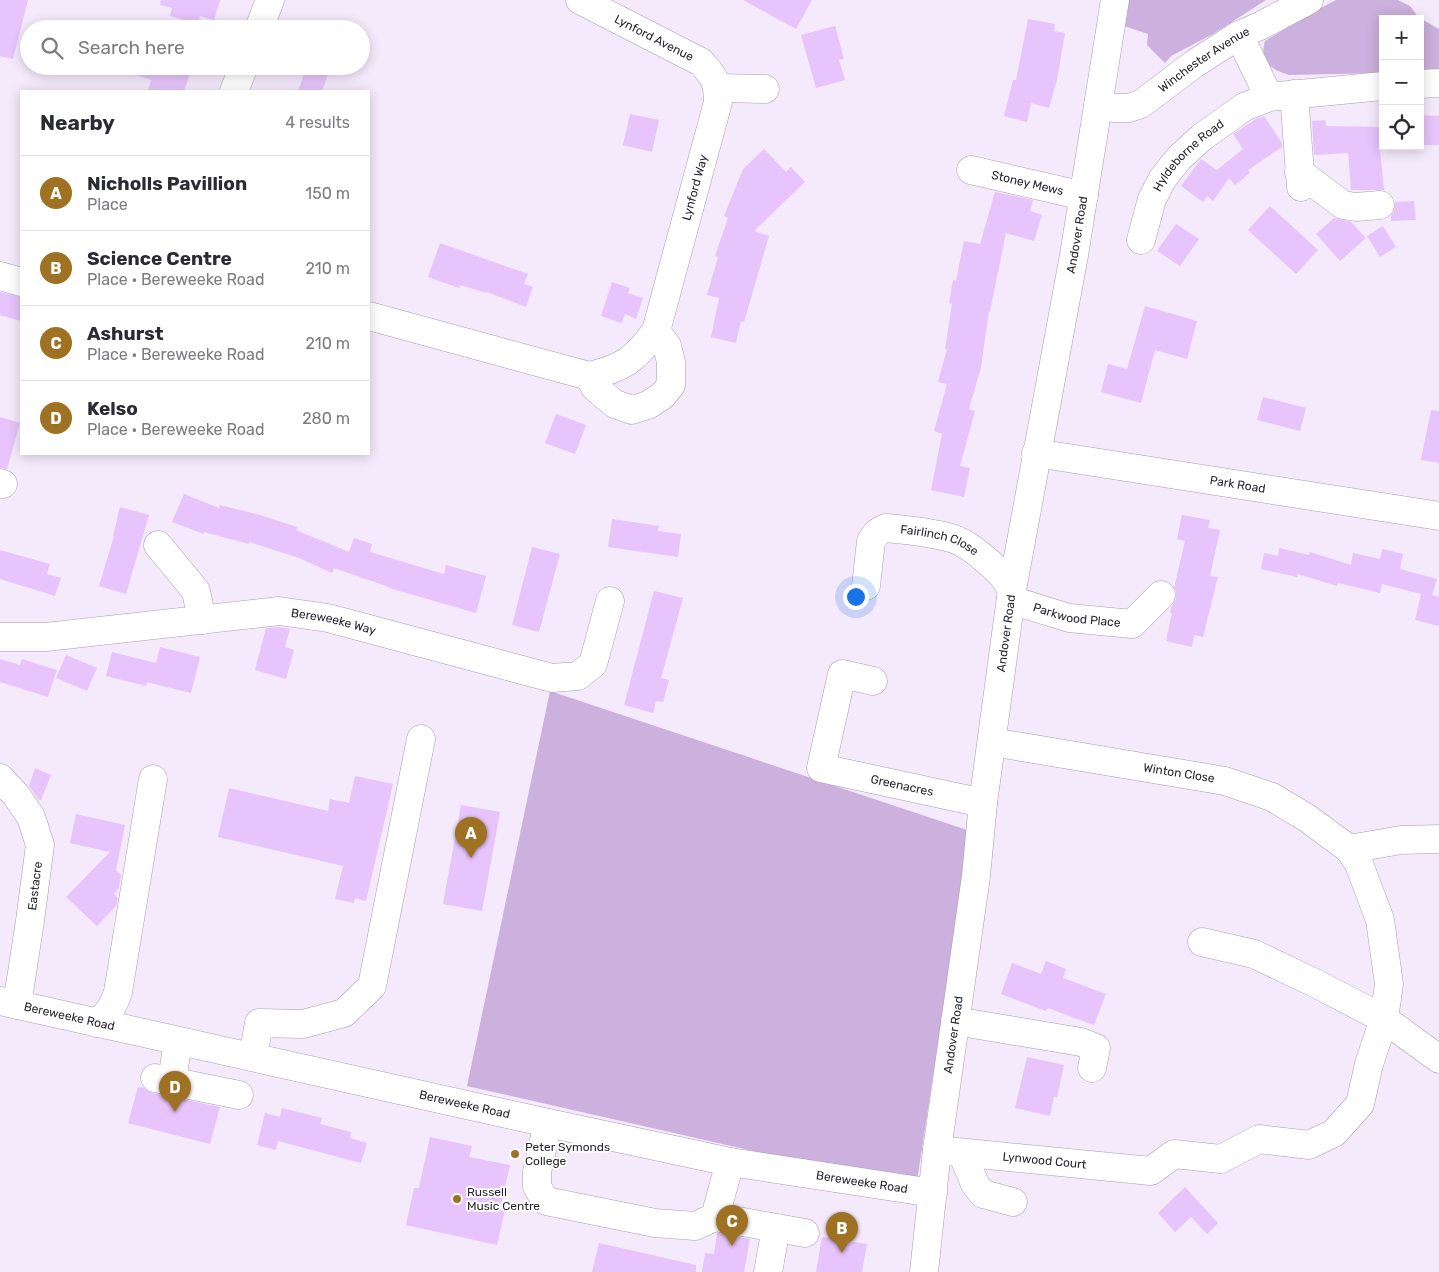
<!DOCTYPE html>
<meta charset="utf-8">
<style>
body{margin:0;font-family:Rubik,sans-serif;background:#f2f2f3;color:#2b2b33}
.controls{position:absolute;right:15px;top:15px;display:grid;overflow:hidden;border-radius:0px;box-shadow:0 2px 12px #0003}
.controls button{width:45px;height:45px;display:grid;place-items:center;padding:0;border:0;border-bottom:1px solid #e1e1e2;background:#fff;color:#2b2b33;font:25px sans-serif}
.you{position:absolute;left:855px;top:596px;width:18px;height:18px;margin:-12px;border:4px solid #fff;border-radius:50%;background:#1a73e8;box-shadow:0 0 0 8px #1a73e833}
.badge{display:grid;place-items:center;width:32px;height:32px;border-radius:50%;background:#9e7222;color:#fff;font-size:16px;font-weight:700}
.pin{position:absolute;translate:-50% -41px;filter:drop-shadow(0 1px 2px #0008)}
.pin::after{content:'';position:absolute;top:26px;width:18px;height:15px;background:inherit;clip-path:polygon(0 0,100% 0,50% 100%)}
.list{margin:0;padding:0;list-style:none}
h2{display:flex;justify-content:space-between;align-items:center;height:65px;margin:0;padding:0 20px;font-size:21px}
h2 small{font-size:16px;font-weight:400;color:#7c7c81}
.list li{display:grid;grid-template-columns:32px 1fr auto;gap:15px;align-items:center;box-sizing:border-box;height:75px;padding:0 20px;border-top:1px solid #e1e1e2}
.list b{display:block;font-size:19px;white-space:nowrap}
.list p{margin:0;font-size:16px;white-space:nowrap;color:#7c7c81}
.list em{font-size:16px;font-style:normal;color:#7c7c81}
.icon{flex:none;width:28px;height:28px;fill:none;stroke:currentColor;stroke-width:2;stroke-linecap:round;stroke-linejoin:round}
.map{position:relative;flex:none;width:1439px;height:1272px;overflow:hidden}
.search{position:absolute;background:#fff;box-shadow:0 2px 12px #0003;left:20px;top:20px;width:350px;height:55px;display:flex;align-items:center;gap:12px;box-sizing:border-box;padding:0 18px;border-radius:28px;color:#7c7c81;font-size:19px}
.panel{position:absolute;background:#fff;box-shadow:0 2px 12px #0003;left:20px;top:90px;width:350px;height:365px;border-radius:0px}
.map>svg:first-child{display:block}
.green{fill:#ccb0dd}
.building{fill:#e7c4fb}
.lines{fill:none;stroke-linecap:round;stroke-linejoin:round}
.minor-casing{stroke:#aa9cb2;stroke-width:29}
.major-casing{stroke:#aa9cb2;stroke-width:29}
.minor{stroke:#fff;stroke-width:28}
.major{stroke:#fff;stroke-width:28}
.poi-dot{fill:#9e7222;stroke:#fff;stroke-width:2}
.labels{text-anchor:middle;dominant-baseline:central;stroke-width:4;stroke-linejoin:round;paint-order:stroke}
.street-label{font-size:12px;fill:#2a252e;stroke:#fff}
.poi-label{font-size:12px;fill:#2a252e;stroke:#fff;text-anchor:start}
</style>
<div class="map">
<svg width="1439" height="1272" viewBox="0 0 1439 1272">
<rect width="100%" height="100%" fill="#f5e9fc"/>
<!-- green -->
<path class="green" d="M1125 0H1266L1213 34 1171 56 1165 63 1147 45 1148 34 1121 25Z
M1336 0H1398L1410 6 1418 17 1439 29V75L1420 74V19H1383V73L1289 75C1270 69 1259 62 1265 41L1309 14Z
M550 691 970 831 916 1188 467 1086Z"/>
<!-- building -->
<path class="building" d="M0 0H28L13 59 0 56Z
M161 0H220L214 20 200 16 198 24 170 16 172 8 160 5Z
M743 0H812L796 29Z
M1028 19 1055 24 1054 31 1065 33 1057 80 1049 108 1031 103 1027 122 1004 116 1013 80H1016Z
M835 26 844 59 839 60 845 80 816 88 801 35Z
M119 66H167L190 74 184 91H148L151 80 119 69Z
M307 66H331L322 91H298Z
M630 114 659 120 652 152 623 145Z
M1420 115 1439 116V145H1420Z
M1264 116 1282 143V147L1248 170 1250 173 1235 185 1229 178 1213 201 1207 196 1203 202 1181 186 1201 159 1217 170 1243 149 1233 134 1256 119Z
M1325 120 1326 126 1383 127V149L1380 150 1384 190H1351L1348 153 1314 155 1312 121Z
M764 149 786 172 791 167 805 182 754 231 769 236 744 322 741 321 736 343 711 337 719 298 707 295 718 257 715 256 728 218 724 216 743 169Z
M995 192 1033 200 1030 211 1042 215 1034 241 1006 233 990 311H989L981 367 969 409 975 411 960 466 970 468 964 497 931 490 942 434 934 431 947 384 938 382 947 349H945L952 304 949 303 953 280 956 281 964 241 980 244Z
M1414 201 1416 220 1391 221V216L1394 211 1395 202Z
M1270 206 1318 250 1296 274 1248 230Z
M1334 218 1351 222 1366 238 1340 261 1316 234Z
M1176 224 1199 239 1180 266 1157 251Z
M1383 226 1396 247 1380 257 1367 236Z
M440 243 528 274 524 284 533 287 526 307 487 292V293L460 285 459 288 428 277Z
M612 282 630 288 628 293 643 298 636 319 625 314 622 323 601 316Z
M0 292 21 297V321L0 315Z
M1145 306 1197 321 1187 359 1155 350 1141 403 1101 392 1108 364 1127 369Z
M1263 397 1306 408 1300 431 1257 420Z
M1431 410 1439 411V463L1421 460Z
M556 414 586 425 575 454 545 443Z
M0 417 20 423 7 469 0 468Z
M184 494 219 508 220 505 260 515 297 527 296 530 349 552 354 538 372 544 370 552 444 574 446 565 486 576 476 613 389 588V587L334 568 332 573 299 558 249 542V544L204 532V534L172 522Z
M120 507 149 515 126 594 99 586 114 536H113Z
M1182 515 1210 520 1208 528 1220 530 1210 576 1218 577 1203 637 1194 635 1192 647 1166 641 1172 613 1170 612 1171 608 1176 599V591L1174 588 1185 541 1177 539Z
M612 519 659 526 658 531 681 534 678 557 608 547Z
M532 547 560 554 539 632 512 625Z
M1279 548 1309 555 1310 552 1351 565 1353 553 1380 559 1382 549 1403 554 1400 569 1437 579 1432 595 1439 597V626L1415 620 1421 594 1382 584 1380 593 1338 583 1337 586 1298 574 1297 577 1261 569 1264 553 1278 556Z
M0 550 50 564 47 574 61 578 55 596 0 579Z
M654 591 683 598 661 678 669 680 663 702 656 701 653 713 624 705Z
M279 627 290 629 285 647 294 650 286 679 255 670 266 628Z
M160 647 200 657 191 693 147 682 146 686 106 676 112 652 156 663Z
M66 655 97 668 87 691 56 678Z
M0 659 20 665 22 659 57 670 48 697 0 682Z
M35 768 51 775 41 800 38 799 29 786Z
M355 776 393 784 366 901 355 898 354 903 335 899 343 866 218 837 229 788 328 811 330 799 349 803Z
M461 805 500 812 482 911 443 904Z
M76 814 125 825 116 870 121 875 119 888 114 894 118 898 116 906 97 926 66 897 110 852 70 843Z
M1046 961 1066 969 1063 978 1106 994 1094 1025 1048 1008 1046 1011 1001 994 1012 963 1041 974Z
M1027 1057 1064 1065 1057 1097H1054L1050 1116 1015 1108Z
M138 1087 144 1088 152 1093 220 1107 210 1144 128 1123Z
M282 1108 322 1118 320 1124 351 1132 350 1138 367 1143 361 1163 278 1141 276 1150 257 1145 265 1113 280 1117Z
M430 1137 472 1146 469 1157 510 1165 500 1209 505 1210 497 1245 406 1225 414 1188H419Z
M1185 1187 1218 1223 1207 1234 1191 1217 1175 1232 1158 1213Z
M717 1233 750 1239 744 1272H702L705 1253 714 1254Z
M822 1237 867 1244 862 1272H816Z
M599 1243 696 1265V1272H592Z"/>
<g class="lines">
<!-- minor casing -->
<g class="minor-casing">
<g id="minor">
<path d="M259 29 270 0"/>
<path d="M1239 35 1269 97"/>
<path d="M1420 84 1439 83"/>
<path d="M718 88 765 89"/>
<path d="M234 91 244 66"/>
<path d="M1294 94 1301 187"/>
<path id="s1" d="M1098 106 1115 108H1129L1141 104 1194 64 1239 35 1260 26 1309 0"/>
<path id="s2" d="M971 170 1084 196"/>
<path d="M1299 172 1343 205 1356 207 1380 205"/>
<path id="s3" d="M1141 240 1152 199 1163 178 1179 158 1202 137 1244 107 1269 97 1383 86"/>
<path d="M0 276 21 282"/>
<path id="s4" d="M369 316 589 376C623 368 635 360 656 331L718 102C718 83 714 76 701 62L580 0"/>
<path d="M589 376 595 387 605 396 615 404 632 410 648 405 662 396 671 385V362L667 346 656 331"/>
<path id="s5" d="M1036 453 1439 516"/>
<path d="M0 483 3 484"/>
<path d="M158 545 196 591 202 620"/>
<path id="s6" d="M866 586 871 541C875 534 878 531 886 528 907 530 930 532 951 538 968 543 988 561 1001 574 1005 578 1008 584 1012 590"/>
<path id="s7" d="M1011 600 1069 618 1132 624 1161 595"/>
<path id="s8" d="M0 637H46L279 611 328 618 552 678 578 676 593 664 610 601"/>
<path id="s9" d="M873 681 842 674 821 768 983 803"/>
<path d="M0 778 16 795 31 817 40 845 30 921 17 1005"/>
<path d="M1349 849 1401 840 1439 839"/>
<path d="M1202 942 1254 954 1317 984 1384 1019 1439 1059"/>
<path d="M955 1021 1081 1042 1096 1048 1092 1068"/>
<path d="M97 1023C109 1013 113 1007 118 992L153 779"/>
<path d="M253 1057 259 1023 303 1024 344 1013 372 986 421 739"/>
<path d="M155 1078 239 1095"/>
<path d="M172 1081 178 1041"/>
<path d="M548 1123 537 1172V1187L546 1201 655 1223 695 1226 715 1217 730 1162"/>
<path id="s10" d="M937 1150 1151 1171 1174 1154 1221 1159 1259 1139 1309 1145 1334 1133 1360 1104 1369 1064 1384 1019 1389 984 1380 920 1359 864 1349 849 1307 818 1272 797 1225 781 992 742"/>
<path d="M962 1153 975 1184 983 1194 1013 1202"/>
<path d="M715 1217 805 1233"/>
<path d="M768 1272 776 1228"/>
</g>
</g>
<!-- major casing -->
<g class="major-casing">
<g id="major">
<path id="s11" d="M0 1001 548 1123 730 1162 933 1193"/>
<path id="s12" d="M924 1272 937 1150 976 876 983 803 1012 590 1074 255 1115 0"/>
</g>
</g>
<!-- minor -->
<use href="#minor" class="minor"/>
<!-- major -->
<use href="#major" class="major"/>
</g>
<!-- markers -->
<g class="poi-dot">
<circle cx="515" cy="1154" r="5"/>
<circle cx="457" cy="1199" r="5"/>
</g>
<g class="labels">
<!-- street labels -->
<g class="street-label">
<text transform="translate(654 38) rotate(27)">Lynford Avenue</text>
<text stroke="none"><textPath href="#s1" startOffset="121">Winchester Avenue</textPath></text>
<text stroke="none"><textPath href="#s3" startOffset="100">Hyldeborne Road</textPath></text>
<text stroke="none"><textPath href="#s2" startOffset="58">Stoney Mews</textPath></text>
<text stroke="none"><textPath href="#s4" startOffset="460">Lynford Way</textPath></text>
<text stroke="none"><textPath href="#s12" startOffset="1049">Andover Road</textPath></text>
<text stroke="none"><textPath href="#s5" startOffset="204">Park Road</textPath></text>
<text stroke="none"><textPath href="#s6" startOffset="121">Fairlinch Close</textPath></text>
<text stroke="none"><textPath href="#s7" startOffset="68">Parkwood Place</textPath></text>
<text stroke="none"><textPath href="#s8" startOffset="336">Bereweeke Way</textPath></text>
<text stroke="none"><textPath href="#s12" startOffset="644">Andover Road</textPath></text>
<text transform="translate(1179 773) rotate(9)">Winton Close</text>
<text stroke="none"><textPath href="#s9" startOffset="211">Greenacres</textPath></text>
<text transform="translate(35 886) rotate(-83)">Eastacre</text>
<text stroke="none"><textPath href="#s11" startOffset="71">Bereweeke Road</textPath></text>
<text stroke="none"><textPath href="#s12" startOffset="239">Andover Road</textPath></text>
<text stroke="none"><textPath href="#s11" startOffset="476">Bereweeke Road</textPath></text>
<text stroke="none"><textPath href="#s10" startOffset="108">Lynwood Court</textPath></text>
<text stroke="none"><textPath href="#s11" startOffset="881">Bereweeke Road</textPath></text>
</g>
<!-- poi labels -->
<g class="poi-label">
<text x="525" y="1147">Peter Symonds<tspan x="525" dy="14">College</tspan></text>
<text x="467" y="1192">Russell<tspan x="467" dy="14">Music Centre</tspan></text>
</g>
</g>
</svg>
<div class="controls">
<button>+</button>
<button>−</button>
<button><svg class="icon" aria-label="locate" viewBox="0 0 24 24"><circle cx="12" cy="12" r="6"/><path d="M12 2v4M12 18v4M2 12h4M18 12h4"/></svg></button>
</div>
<div class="you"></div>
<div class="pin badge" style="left:471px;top:858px">A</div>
<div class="pin badge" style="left:842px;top:1253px">B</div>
<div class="pin badge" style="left:732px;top:1246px">C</div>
<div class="pin badge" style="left:175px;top:1112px">D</div>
<div class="search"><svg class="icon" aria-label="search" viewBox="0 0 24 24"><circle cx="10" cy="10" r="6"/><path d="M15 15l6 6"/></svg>Search here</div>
<section class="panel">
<h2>Nearby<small>4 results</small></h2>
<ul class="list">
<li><span class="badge">A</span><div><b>Nicholls Pavillion</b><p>Place</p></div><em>150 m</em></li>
<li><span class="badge">B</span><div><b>Science Centre</b><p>Place · Bereweeke Road</p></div><em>210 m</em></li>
<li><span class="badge">C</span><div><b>Ashurst</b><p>Place · Bereweeke Road</p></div><em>210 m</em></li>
<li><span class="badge">D</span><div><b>Kelso</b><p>Place · Bereweeke Road</p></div><em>280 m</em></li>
</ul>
</section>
</div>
